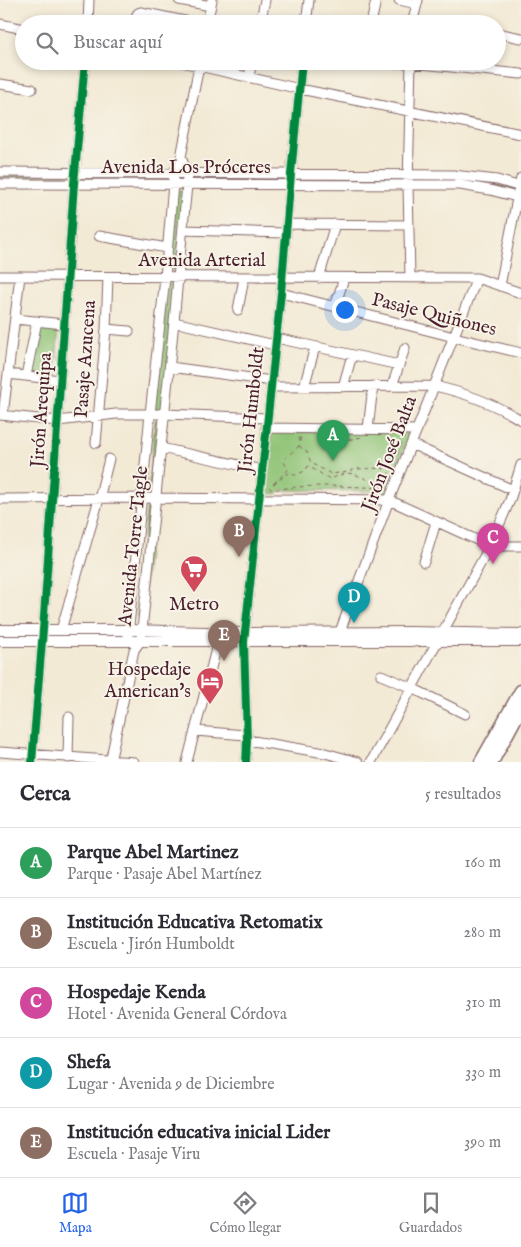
<!DOCTYPE html>
<html lang="es">
<meta charset="utf-8">
<style>
body{margin:0;font-family:"IM FELL English",serif;background:#f2f2f3;color:#2b2b33}
.you{position:absolute;left:344px;top:309px;width:18px;height:18px;margin:-12px;border:4px solid #fff;border-radius:50%;background:#1a73e8;box-shadow:0 0 0 8px #1a73e833}
.badge{display:grid;place-items:center;width:32px;height:32px;border-radius:50%;background:#2563eb;color:#fff;font-size:16px;font-weight:700}
.pin{position:absolute;translate:-50% -41px;filter:drop-shadow(0 1px 2px #0008)}
.pin::after{content:'';position:absolute;top:26px;width:18px;height:15px;background:inherit;clip-path:polygon(0 0,100% 0,50% 100%)}
.list{margin:0;padding:0;list-style:none}
h2{display:flex;justify-content:space-between;align-items:center;height:65px;margin:0;padding:0 20px;font-size:21px}
h2 small{font-size:16px;font-weight:400;color:#7c7c81}
.list li{display:grid;grid-template-columns:32px 1fr auto;gap:15px;align-items:center;box-sizing:border-box;height:70px;padding:0 20px;border-top:1px solid #e1e1e2}
.list b{display:block;font-size:19px;white-space:nowrap}
.list p{margin:0;font-size:16px;white-space:nowrap;color:#7c7c81}
.list em{font-size:16px;font-style:normal;color:#7c7c81}
.icon{flex:none;width:28px;height:28px;fill:none;stroke:currentColor;stroke-width:2;stroke-linecap:round;stroke-linejoin:round}
.map{position:relative;flex:none;width:521px;height:762px;overflow:hidden}
.search{position:absolute;background:#fff;box-shadow:0 2px 8px #0003;left:15px;right:15px;top:15px;height:55px;display:flex;align-items:center;gap:12px;box-sizing:border-box;padding:0 18px;border-radius:28px;color:#7c7c81;font-size:19px}
.sheet{height:415px;background:#fff}
nav{display:flex;justify-content:space-around;align-items:center;box-sizing:border-box;height:70px;border-top:1px solid #e1e1e2;background:#fff;font-size:14px;color:#7c7c81}
nav a{display:grid;justify-items:center;gap:2px}
nav .on{color:#2563eb}
.map>svg:first-child{display:block}
.green{fill:#8ec375;stroke:#6c7150}
.lines{fill:none;stroke-linecap:round;stroke-linejoin:round}
.minor-casing{stroke:#856666;stroke-width:11}
.major-casing{stroke:#856666;stroke-width:12}
.highway-casing{stroke:#856666;stroke-width:15}
.path{stroke:#856666;stroke-width:1;stroke-dasharray:4 4;stroke-linecap:butt}
.minor{stroke:#fff;stroke-width:9}
.major{stroke:#fff;stroke-width:10}
.highway{stroke:#fff;stroke-width:12}
.cycleway-casing{stroke:#f7f3e8;stroke-width:11}
.cycleway{stroke:#00873e;stroke-width:8}
.labels{text-anchor:middle;dominant-baseline:central;stroke-width:4;stroke-linejoin:round;paint-order:stroke}
.street-label{font-size:19px;fill:#4a1f2b;stroke:#f7f3e8}
.poi-label{font-size:19px;fill:#4a1f2b;stroke:#f7f3e8}
</style>
<div class="map">
<svg width="521" height="762" viewBox="0 0 521 762">
<rect width="100%" height="100%" fill="#f7f3e8"/>
<filter id="ink" filterUnits="userSpaceOnUse"><feTurbulence type="fractalNoise" baseFrequency=".02" numOctaves="2"/><feDisplacementMap in="SourceGraphic" scale="10" xChannelSelector="R" yChannelSelector="G"/><feConvolveMatrix kernelMatrix="1 2 1 2 8 2 1 2 1" color-interpolation-filters="sRGB"/></filter>
<filter id="wash" filterUnits="userSpaceOnUse"><feTurbulence type="fractalNoise" baseFrequency=".0096" numOctaves="4" result="noise"/><feDisplacementMap in="SourceGraphic" scale="20" xChannelSelector="R" yChannelSelector="G"/><feGaussianBlur stdDeviation="1.12" result="paint"/><feColorMatrix in="noise" values="0 0 0 0 0 0 0 0 0 0 0 0 0 0 0 0 0 1.4 0 .05"/><feComposite in="paint" operator="in"/></filter>
<g filter="url(#wash)">
<rect width="100%" height="100%" fill="#f3ead5"/>
<!-- green -->
<path class="green" d="M0 175H65V179L0 178Z
M88 176 163 177 162 180 88 179Z
M203 178H279V181L203 180Z
M406 178V181L294 182 293 179Z
M412 178 468 179 515 189 516 192 413 182Z
M176 190 184 191 177 270H169Z
M168 280 176 281 164 411 155 410Z
M38 323 59 327 55 376 29 374Z
M155 420 163 421 154 495 148 494Z
M406 431 409 435 387 492 382 495 376 494 373 491 281 490 277 494 268 493 265 487 271 432Z
M153 504 141 617H136L147 505Z"/>
</g>
<g filter="url(#ink)">
<g class="lines">
<!-- minor casing -->
<g class="minor-casing">
<path id="minor" d="M179 0 211 6
M399 0 417 4
M0 24 24 29
M88 24 89 0
M135 24C136 19 135 13 141 12L199 24
M207 24 212 0
M260 24 265 0
M306 24 309 0
M371 24 376 0
M412 24 418 0
M497 33 521 38
M177 61 300 89 521 134
M384 61 393 63H411L521 74
M249 77 252 61
M0 84 32 89
M0 172 453 175 497 180 521 187
M0 184 460 185 490 190 521 198
M287 224 409 225
M183 230 286 233
M99 236 167 248
M0 276 477 278 521 293
M319 278 335 224
M410 278 408 185 411 61
M500 286 521 178
M281 293 454 337 521 353
M335 307 344 278
M238 310 244 278
M15 319 64 324
M174 322 275 345
M106 329 129 331
M276 338 399 365
M170 367 272 381
M8 374 60 380
M26 376 37 321
M392 386 405 348
M271 387 435 386C466 393 493 403 521 420
M304 387 315 347
M343 387 352 355
M0 415 58 421 116 414H165L267 418
M3 415 20 276
M266 428 417 430
M368 429 373 386
M96 443 106 329 108 277
M411 444 513 490
M161 448 262 470
M0 499 141 498 389 500 490 546H521
M424 562 436 522
M61 630 99 499 109 459
M128 636 150 414 165 278 174 172 181 157 200 61
M338 637 389 500 477 278
M381 675 412 688 465 714
M195 731 246 735
M247 740 325 753 358 762
M0 752 134 762
M68 758 69 717
M32 762 43 630 74 184 85 61
M110 762 134 650 141 640 142 630 174 322 178 278 187 185V173L181 157
M187 762 218 641
M246 762 247 740 244 642 281 293 291 174 302 61
M371 762 490 546 510 500 521 465"/>
</g>
<!-- major casing -->
<g class="major-casing">
<path id="major" d="M0 630H129L244 633 410 632 521 634
M0 641H521"/>
</g>
<!-- highway casing -->
<g class="highway-casing">
<path id="highway" d="M481 762 521 691
M492 762 521 708"/>
</g>
<!-- path -->
<path class="path" d="M299 437V446
M342 437 346 440 362 437
M299 446 307 452 311 463 331 474 348 472 355 469 384 468 379 484 354 474 346 473 330 479 308 466 305 471 295 475 290 472 272 485 288 470 283 460 299 446 301 436
M269 487 272 490C309 484 346 486 383 488 389 471 398 455 404 437"/>
<!-- minor -->
<use href="#minor" class="minor"/>
<!-- major -->
<use href="#major" class="major"/>
<!-- highway -->
<use href="#highway" class="highway"/>
<!-- cycleway casing -->
<g class="cycleway-casing">
<path id="cycleway" d="M32 762 43 630 74 184 85 61
M246 762 247 740 244 642 281 293 291 174 302 61"/>
</g>
<!-- cycleway -->
<use href="#cycleway" class="cycleway"/>
</g>
</g>
<!-- icons -->
<defs>
<g id="supermarket-pin" transform="scale(1.4375)"><path d="M0 17L-7.5 6A9.5 9.5 0 1 1 7.5 6Z" fill="#d1495b" stroke="#f7f3e8"/><path d="M-6-5.5h2.5l.6 2H6L4.5 2H-2.5L-4.4-4H-6ZM-1.5 3.2a1.3 1.3 0 1 0 .1 0ZM3 3.2a1.3 1.3 0 1 0 .1 0Z" fill="#fff"/></g>
<g id="hotel-pin" transform="scale(1.4375)"><path d="M0 17L-7.5 6A9.5 9.5 0 1 1 7.5 6Z" fill="#d1495b" stroke="#f7f3e8"/><path d="M-6-4.5h1.5V1H6V5H4.5V3h-9V5H-6ZM-4 0a1.8 1.8 0 1 1 3.6 0ZM.5 0V-2.5h3Q6-2.5 6 0Z" fill="#fff"/></g>
</defs>
<g fill-rule="evenodd">
<use href="#supermarket-pin" x="194" y="569"/>
<use href="#hotel-pin" x="210" y="681"/>
</g>
<g class="labels">
<!-- street labels -->
<g class="street-label">
<text x="186" y="168">Avenida Los Próceres</text>
<text x="202" y="261">Avenida Arterial</text>
<text transform="translate(434 315) rotate(14)">Pasaje Quiñones</text>
<text transform="translate(86 359) rotate(-86)">Pasaje Azucena</text>
<text transform="translate(42 410) rotate(-86)">Jirón Arequipa</text>
<text transform="translate(252 410) rotate(-84)">Jirón Humboldt</text>
<text transform="translate(390 454) rotate(-69)">Jirón José Balta</text>
<text transform="translate(134 546) rotate(-84)">Avenida Torre Tagle</text>
</g>
<!-- poi labels -->
<g class="poi-label">
<text x="194" y="605">Metro</text>
<text x="191" y="670" text-anchor="end">Hospedaje<tspan x="191" dy="22">American's</tspan></text>
</g>
</g>
</svg>
<div class="you"></div>
<div class="pin badge" style="left:333px;top:461px;background:#2e9e5b">A</div>
<div class="pin badge" style="left:239px;top:557px;background:#8d6e63">B</div>
<div class="pin badge" style="left:493px;top:564px;background:#d1479c">C</div>
<div class="pin badge" style="left:354px;top:623px;background:#0f9aa8">D</div>
<div class="pin badge" style="left:224px;top:661px;background:#8d6e63">E</div>
<div class="search"><svg class="icon" aria-label="search" viewBox="0 0 24 24"><circle cx="10" cy="10" r="6"/><path d="M15 15l6 6"/></svg>Buscar aquí</div>
</div>
<section class="sheet">
<h2>Cerca<small>5 resultados</small></h2>
<ul class="list">
<li><span class="badge" style="background:#2e9e5b">A</span><div><b>Parque Abel Martinez</b><p>Parque · Pasaje Abel Martínez</p></div><em>160 m</em></li>
<li><span class="badge" style="background:#8d6e63">B</span><div><b>Institución Educativa Retomatix</b><p>Escuela · Jirón Humboldt</p></div><em>280 m</em></li>
<li><span class="badge" style="background:#d1479c">C</span><div><b>Hospedaje Kenda</b><p>Hotel · Avenida General Córdova</p></div><em>310 m</em></li>
<li><span class="badge" style="background:#0f9aa8">D</span><div><b>Shefa</b><p>Lugar · Avenida 9 de Diciembre</p></div><em>330 m</em></li>
<li><span class="badge" style="background:#8d6e63">E</span><div><b>Institución educativa inicial Lider</b><p>Escuela · Pasaje Viru</p></div><em>390 m</em></li>
</ul>
</section>
<nav>
<a class="on"><svg class="icon" aria-label="map" viewBox="0 0 24 24"><path d="M3 6l6-2 6 2 6-2v14l-6 2-6-2-6 2zM9 4v14M15 6v14"/></svg>Mapa</a>
<a><svg class="icon" aria-label="directions" viewBox="0 0 24 24"><path d="M12 3l9 9-9 9-9-9zM9 14v-3h6M13 9l2 2-2 2"/></svg>Cómo llegar</a>
<a><svg class="icon" aria-label="saved" viewBox="0 0 24 24"><path d="M7 4h10v16l-5-4-5 4z"/></svg>Guardados</a>
</nav>
